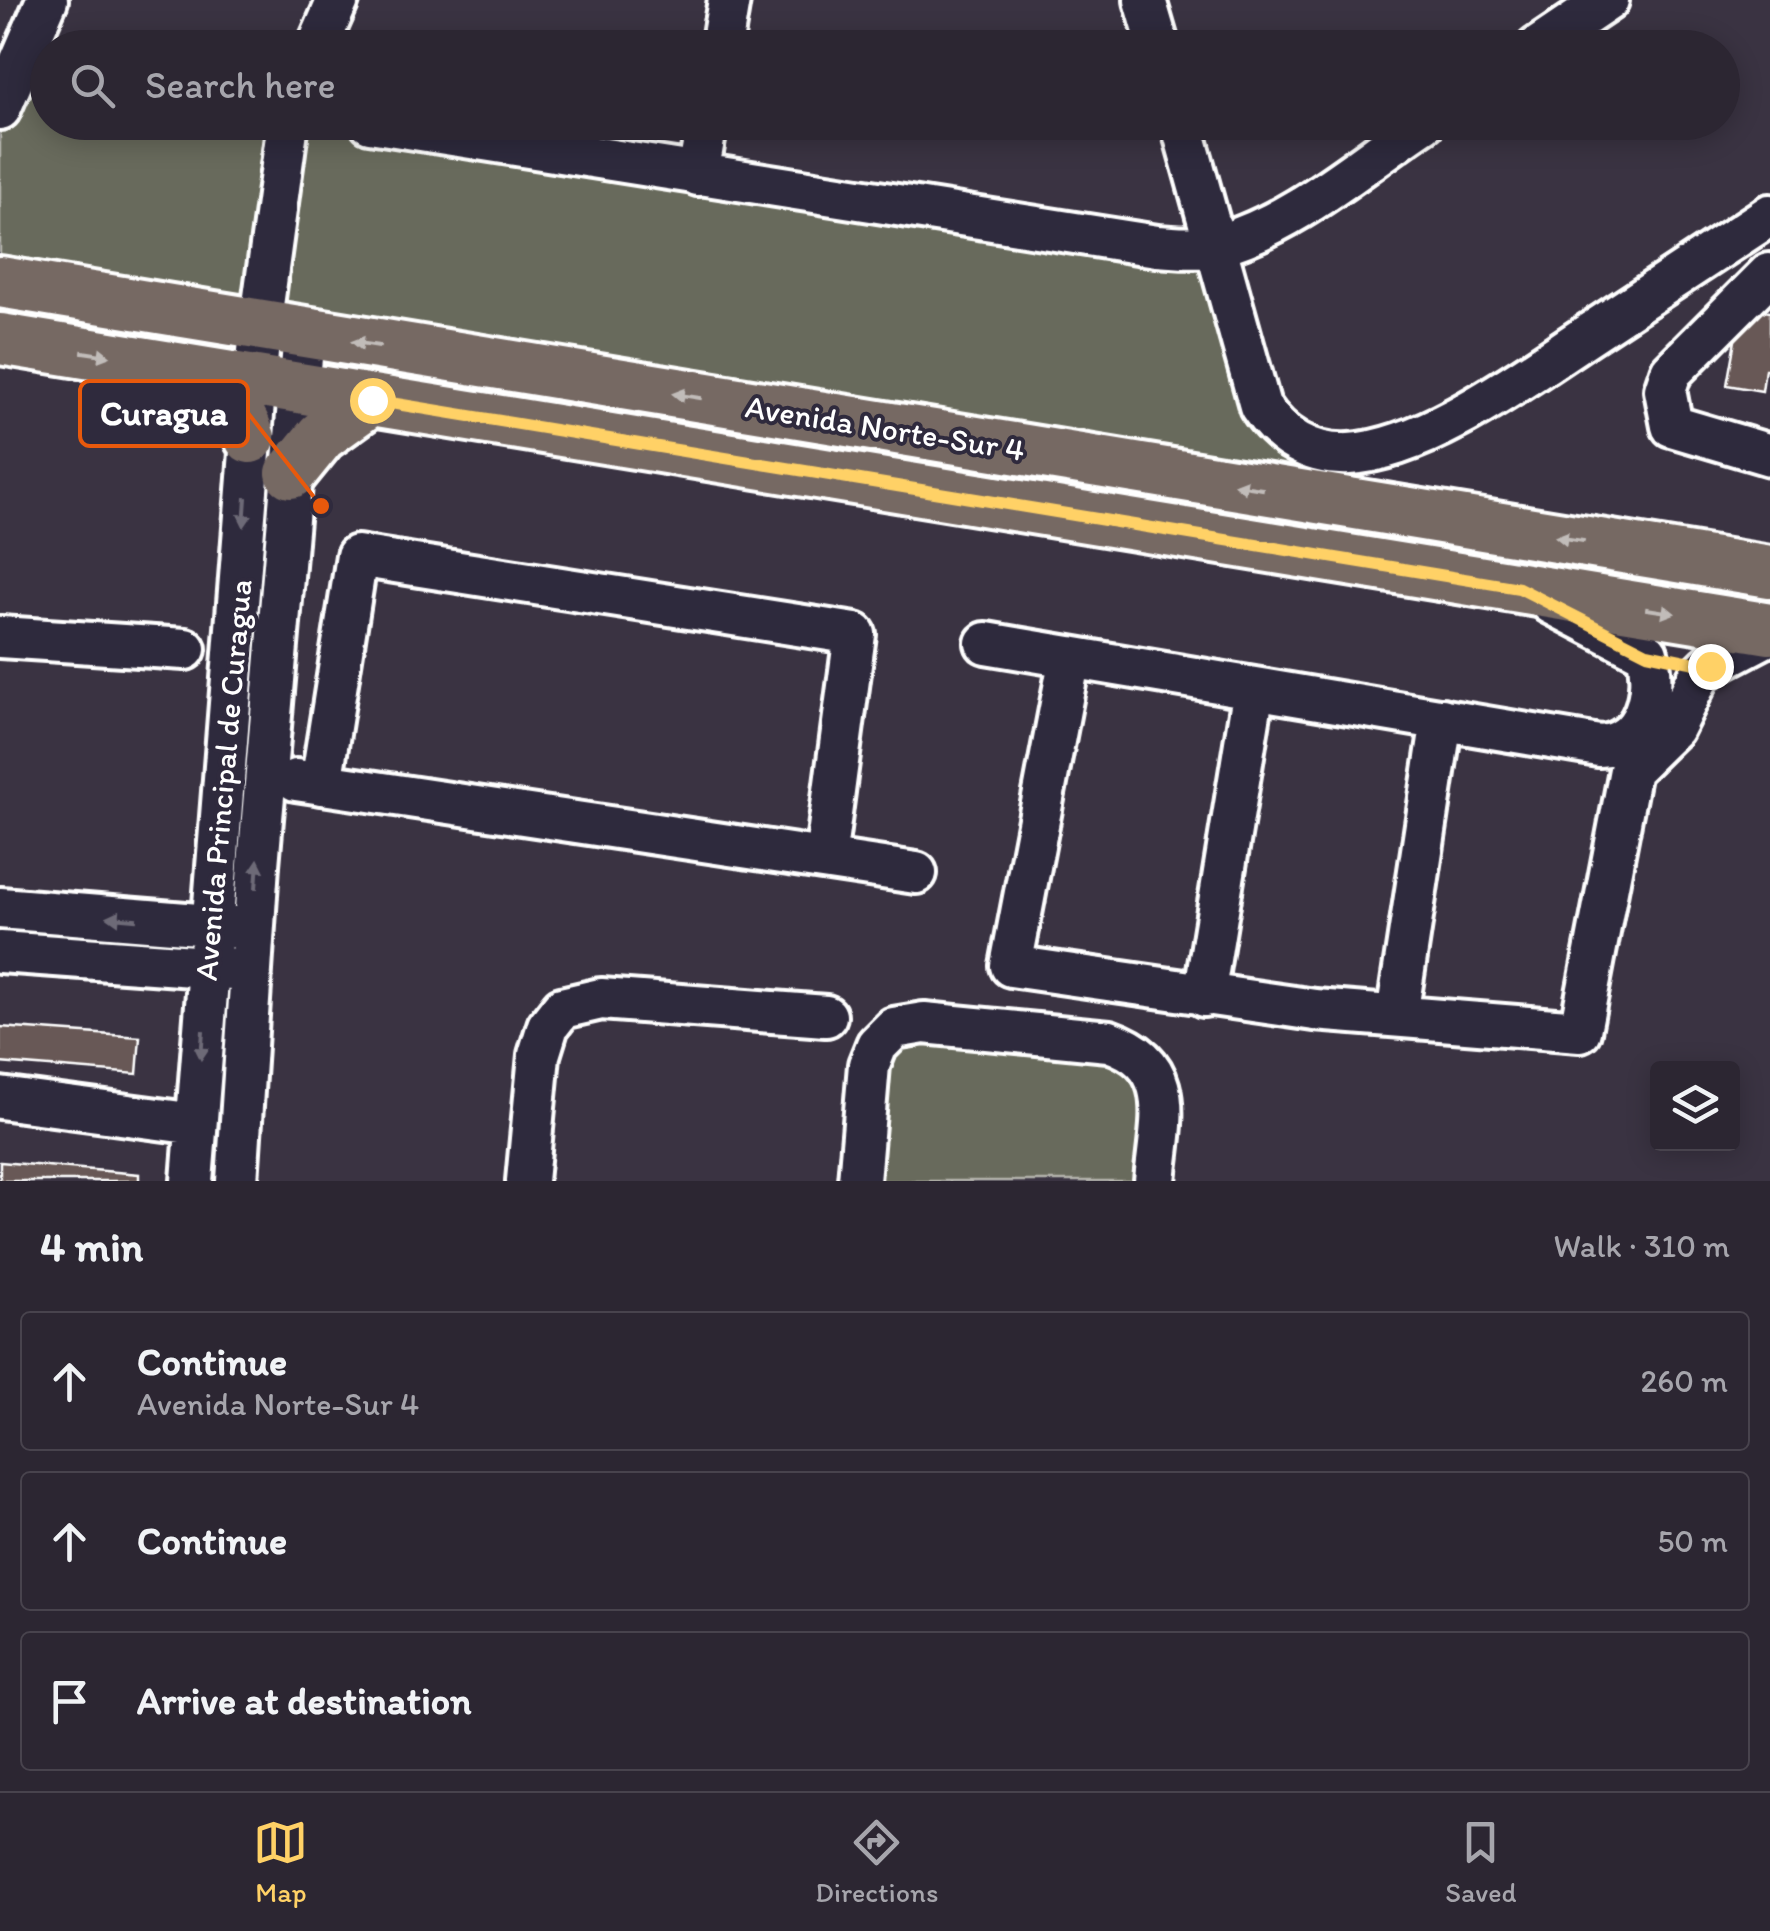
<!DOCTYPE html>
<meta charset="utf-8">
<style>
body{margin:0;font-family:Itim,sans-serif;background:#38323e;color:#f1f3f6}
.controls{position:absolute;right:30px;bottom:30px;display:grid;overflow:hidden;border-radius:10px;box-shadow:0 5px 25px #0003}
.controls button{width:90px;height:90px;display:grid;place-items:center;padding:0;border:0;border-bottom:2px solid #48434d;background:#2c2632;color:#f1f3f6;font:50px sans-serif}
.stop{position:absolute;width:30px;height:30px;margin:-22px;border:8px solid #ffd166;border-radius:50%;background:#fff}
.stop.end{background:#ffd166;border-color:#fff;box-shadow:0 2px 10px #0008}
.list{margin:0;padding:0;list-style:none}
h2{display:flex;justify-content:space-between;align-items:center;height:130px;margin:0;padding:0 40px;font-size:42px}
h2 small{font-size:32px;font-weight:400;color:#a6a5ac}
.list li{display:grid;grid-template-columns:65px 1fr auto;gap:30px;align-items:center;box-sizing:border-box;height:140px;margin:0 20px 20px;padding:0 20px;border:2px solid #48434d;border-radius:10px}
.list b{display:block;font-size:38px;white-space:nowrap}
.list p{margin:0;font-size:32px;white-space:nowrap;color:#a6a5ac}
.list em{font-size:32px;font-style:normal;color:#a6a5ac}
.icon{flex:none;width:55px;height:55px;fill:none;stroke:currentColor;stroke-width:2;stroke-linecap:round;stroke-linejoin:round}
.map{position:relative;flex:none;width:1770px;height:1181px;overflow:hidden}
.search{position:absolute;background:#2c2632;box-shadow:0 5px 25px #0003;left:30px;right:30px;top:30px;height:110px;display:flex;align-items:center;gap:25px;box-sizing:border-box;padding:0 35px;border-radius:55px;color:#a6a5ac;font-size:38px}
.sheet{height:610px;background:#2c2632}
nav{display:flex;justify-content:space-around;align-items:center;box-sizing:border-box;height:140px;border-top:2px solid #48434d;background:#2c2632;font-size:28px;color:#a6a5ac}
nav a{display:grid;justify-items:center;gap:5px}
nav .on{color:#ffd166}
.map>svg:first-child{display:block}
.green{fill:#686a5b;stroke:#b4b4ad;stroke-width:2.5}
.building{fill:#675856;stroke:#fff;stroke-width:2.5}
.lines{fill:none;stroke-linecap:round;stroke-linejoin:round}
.minor-casing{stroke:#fff;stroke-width:48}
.major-casing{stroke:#fff;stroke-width:58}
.minor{stroke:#2f2a3d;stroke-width:40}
.major{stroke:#766964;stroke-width:50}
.oneway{fill:#c1bcb9}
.oneway2{fill:#6d6a77}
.route{stroke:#ffd166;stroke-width:12}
.labels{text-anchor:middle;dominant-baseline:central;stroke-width:8;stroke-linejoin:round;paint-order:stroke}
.street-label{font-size:32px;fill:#fff;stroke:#2f2a3d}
.leader{fill:none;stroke:#e8590c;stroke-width:4}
.callout-dot{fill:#e8590c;stroke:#2f2a3d;stroke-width:4}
.callout{fill:#2f2a3d;stroke:#e8590c;stroke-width:4}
.callout-label{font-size:35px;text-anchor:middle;font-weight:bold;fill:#fff}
</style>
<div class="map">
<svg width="1770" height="1181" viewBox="0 0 1770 1181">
<rect width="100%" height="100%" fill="#3a3342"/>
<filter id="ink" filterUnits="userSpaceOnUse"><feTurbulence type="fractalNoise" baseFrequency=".01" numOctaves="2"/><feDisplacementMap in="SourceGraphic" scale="20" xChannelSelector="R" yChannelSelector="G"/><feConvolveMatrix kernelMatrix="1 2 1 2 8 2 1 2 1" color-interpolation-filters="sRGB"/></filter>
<g filter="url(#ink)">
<!-- green -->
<path class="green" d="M0 64 47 72 48 122 370 123 1190 247 1293 440 1302 495 260 327 255 380 0 339Z
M884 1034 1133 1051 1155 1181H859Z"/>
<!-- building -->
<path class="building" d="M1741 307 1770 312V369H1765L1762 391 1727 385Z
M0 1027 140 1037 137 1074 0 1063Z
M0 1162 139 1174V1181H0Z"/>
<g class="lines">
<!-- minor casing -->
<g class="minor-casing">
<path id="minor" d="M1145 0 1159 48
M317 48 338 0
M721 48 729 0
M1537 48 1608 0
M0 109 47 0
M370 122 1157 246C1176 247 1199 250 1218 245 1294 224 1359 165 1424 122
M1181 122 1260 406C1280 437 1311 456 1349 454 1427 450 1528 374 1592 332 1651 293 1711 254 1770 215
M698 175 707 122
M1769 274 1671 372 1665 390 1672 426 1770 455
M0 637 185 649
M986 643 1599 746C1646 744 1657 690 1647 653L1551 603
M1070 657 1011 966 1315 1010 1580 1031 1630 770 1673 728 1699 676 1709 666 1770 634
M296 780 916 873
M321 784 357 556 855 634 825 859
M0 908 235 927
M0 952 235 969
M1204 996 1254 688
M1397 1016 1442 719
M0 1098 196 1124
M192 1181 260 327 288 122
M237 1181 258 865 304 334
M527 1181 539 1055 548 1026 562 1008 601 999 826 1016
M859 1181 869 1065 877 1045 894 1028 924 1023 1109 1041C1180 1065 1160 1122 1155 1181"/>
</g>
<!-- major casing -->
<g class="major-casing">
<path id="major" d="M0 282 1770 572
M0 339 1770 629
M190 373C220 392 239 404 250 438
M291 473 321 436 371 400"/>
</g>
<!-- minor -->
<use href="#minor" class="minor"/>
<!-- major -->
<use href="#major" class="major"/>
</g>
<!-- one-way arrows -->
<defs><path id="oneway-solid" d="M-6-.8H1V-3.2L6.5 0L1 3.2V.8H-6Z" transform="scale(2.5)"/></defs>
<g class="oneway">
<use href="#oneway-solid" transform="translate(366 344) rotate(-171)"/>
<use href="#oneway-solid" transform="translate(96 354) rotate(9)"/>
<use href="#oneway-solid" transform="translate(687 396) rotate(-171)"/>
<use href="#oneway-solid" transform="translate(1249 487) rotate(-171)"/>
<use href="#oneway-solid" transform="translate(1570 539) rotate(-171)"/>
<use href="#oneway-solid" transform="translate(1660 611) rotate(9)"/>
</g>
<g class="oneway2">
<use href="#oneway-solid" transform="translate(245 512) rotate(94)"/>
<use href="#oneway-solid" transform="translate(257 874) rotate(-86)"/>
<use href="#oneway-solid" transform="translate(122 918) rotate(-175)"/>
<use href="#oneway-solid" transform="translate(202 1045) rotate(94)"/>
</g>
</g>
<g class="lines" filter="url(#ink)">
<!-- route -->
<path class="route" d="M372 400 1519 588 1647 653 1710 666"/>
</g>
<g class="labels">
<!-- street labels -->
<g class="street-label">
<text transform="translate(885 428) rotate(9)">Avenida Norte-Sur 4</text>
<text transform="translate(223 780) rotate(-85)">Avenida Principal de Curagua</text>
</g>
</g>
<!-- callouts -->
<path class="leader" d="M321 506L248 413"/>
<circle class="callout-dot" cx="321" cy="506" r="10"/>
<rect class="callout" x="80" y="381" width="168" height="65" rx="10"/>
<g class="callout-label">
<text x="164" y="425">Curagua</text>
</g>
</svg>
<div class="controls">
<button><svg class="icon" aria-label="layers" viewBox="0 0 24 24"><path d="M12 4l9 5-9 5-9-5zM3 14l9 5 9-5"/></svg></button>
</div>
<div class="stop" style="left:372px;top:400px"></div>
<div class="stop end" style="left:1710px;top:666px"></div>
<div class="search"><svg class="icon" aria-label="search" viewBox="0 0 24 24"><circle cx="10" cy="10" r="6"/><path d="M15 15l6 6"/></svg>Search here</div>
</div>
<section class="sheet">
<h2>4 min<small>Walk · 310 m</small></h2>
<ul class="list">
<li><svg class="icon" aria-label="ahead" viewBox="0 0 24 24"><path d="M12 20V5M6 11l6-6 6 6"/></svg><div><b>Continue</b><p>Avenida Norte-Sur 4</p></div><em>260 m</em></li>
<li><svg class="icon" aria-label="ahead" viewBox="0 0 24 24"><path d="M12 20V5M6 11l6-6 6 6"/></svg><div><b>Continue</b></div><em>50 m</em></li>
<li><svg class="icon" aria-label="arrive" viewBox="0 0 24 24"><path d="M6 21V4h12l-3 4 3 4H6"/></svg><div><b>Arrive at destination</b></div></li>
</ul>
</section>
<nav>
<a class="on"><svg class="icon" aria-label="map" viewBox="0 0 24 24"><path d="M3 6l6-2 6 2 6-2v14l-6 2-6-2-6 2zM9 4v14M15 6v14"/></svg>Map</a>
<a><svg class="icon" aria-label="directions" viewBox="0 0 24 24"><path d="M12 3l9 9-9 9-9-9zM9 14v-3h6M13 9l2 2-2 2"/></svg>Directions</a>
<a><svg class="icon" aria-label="saved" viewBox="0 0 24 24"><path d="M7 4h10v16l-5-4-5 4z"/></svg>Saved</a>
</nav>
